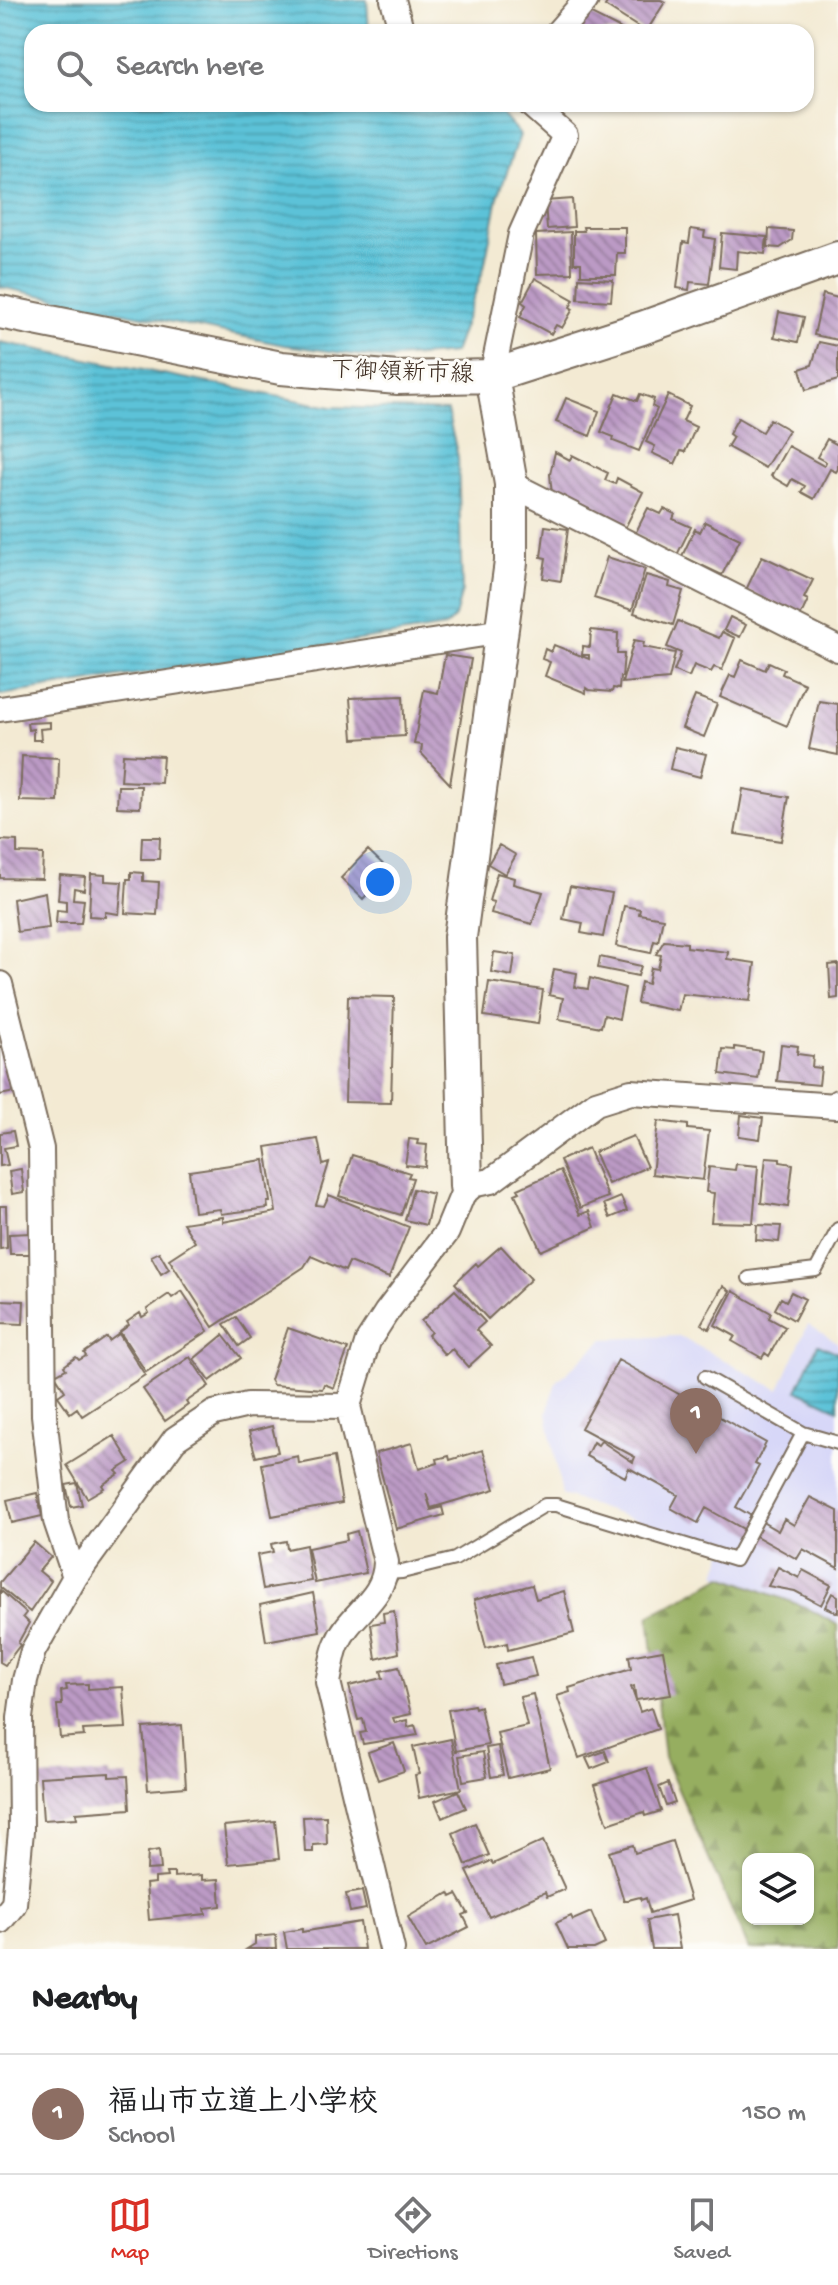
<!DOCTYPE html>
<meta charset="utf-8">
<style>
body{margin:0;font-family:"Gochi Hand","Klee One",sans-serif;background:#f2f2f2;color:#202124}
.controls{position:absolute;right:24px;bottom:24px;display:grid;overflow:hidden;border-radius:16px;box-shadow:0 2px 6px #0004}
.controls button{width:72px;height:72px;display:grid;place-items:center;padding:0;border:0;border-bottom:2px solid #e0e0e0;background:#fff;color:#202124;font:40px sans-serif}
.you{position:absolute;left:380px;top:882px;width:28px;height:28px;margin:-20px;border:6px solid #fff;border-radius:50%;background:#1a73e8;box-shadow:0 0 0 12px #1a73e833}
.badge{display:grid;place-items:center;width:52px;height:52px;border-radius:50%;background:#d93025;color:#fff;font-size:26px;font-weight:700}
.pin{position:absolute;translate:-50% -66px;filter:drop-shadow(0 2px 4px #0008)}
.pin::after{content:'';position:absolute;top:42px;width:28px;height:24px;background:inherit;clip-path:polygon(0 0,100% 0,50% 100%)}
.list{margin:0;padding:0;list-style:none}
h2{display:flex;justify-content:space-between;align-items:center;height:104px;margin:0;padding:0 32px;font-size:34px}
h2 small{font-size:26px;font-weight:400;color:#757577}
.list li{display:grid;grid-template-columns:52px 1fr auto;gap:24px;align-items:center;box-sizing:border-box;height:120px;padding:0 32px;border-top:2px solid #e0e0e0}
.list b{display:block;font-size:30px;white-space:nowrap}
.list p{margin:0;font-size:26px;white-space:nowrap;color:#757577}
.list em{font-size:26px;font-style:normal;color:#757577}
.icon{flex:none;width:44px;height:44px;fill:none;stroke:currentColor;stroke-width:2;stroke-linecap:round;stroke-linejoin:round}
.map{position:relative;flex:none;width:838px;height:1949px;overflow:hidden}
.search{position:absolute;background:#fff;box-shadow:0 2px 6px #0004;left:24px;right:24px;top:24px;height:88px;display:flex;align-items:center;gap:20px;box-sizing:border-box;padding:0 28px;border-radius:24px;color:#757577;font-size:30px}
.sheet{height:224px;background:#fff}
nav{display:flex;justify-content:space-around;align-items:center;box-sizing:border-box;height:112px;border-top:2px solid #e0e0e0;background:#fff;font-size:22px;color:#757577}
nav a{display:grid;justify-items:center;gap:4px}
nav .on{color:#d93025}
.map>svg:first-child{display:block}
.built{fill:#d7d7f8}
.forest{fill:url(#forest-firs);stroke:#686c3f;stroke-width:2;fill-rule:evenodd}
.water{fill:url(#water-rules);stroke:#4b767b;stroke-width:2}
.building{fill:url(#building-back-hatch)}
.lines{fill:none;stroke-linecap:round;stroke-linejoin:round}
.lane-casing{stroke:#7b6d5d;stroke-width:16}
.street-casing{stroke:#7b6d5d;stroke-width:28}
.secondary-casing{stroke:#7b6d5d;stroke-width:36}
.lane{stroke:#fff;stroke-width:12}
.street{stroke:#fff;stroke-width:24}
.secondary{stroke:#fff;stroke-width:32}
.labels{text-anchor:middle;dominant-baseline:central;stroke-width:6;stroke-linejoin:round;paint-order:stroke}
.street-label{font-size:24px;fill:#3b2a1e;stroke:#fdfcf7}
</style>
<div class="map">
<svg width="838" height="1949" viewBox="0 0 838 1949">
<defs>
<pattern id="forest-firs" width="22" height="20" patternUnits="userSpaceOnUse" patternTransform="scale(2)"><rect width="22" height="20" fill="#96ae60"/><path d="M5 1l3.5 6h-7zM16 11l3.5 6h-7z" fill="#7c8e4f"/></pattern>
<pattern id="water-rules" width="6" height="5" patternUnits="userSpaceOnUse" patternTransform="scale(2)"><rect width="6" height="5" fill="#5bc2d8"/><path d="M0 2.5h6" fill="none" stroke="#4c9eaf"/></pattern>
<pattern id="building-back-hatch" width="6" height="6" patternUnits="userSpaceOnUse" patternTransform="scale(2)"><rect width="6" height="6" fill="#bb9ac5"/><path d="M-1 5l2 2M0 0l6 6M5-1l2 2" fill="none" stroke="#997e9f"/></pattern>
</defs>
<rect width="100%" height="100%" fill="#fdfcf7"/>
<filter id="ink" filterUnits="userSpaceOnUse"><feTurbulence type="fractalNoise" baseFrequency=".0125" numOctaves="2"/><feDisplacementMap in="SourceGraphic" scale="16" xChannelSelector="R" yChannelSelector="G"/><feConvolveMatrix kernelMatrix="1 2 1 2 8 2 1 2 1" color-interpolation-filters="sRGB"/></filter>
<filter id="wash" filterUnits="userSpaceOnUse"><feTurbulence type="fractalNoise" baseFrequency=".006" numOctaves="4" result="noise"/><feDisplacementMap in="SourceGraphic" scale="32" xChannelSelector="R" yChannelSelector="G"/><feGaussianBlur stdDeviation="1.8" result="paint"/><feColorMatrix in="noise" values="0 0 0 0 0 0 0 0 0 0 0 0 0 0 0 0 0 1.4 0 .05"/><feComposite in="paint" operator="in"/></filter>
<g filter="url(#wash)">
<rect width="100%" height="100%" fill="#f3ead3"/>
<!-- built -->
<path class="built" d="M808 1324 838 1343V1638L728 1590 717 1573 724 1550 562 1495 547 1413 556 1382 604 1339 679 1336 779 1390Z"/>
<!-- forest -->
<path class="forest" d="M723 1576 805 1607 838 1625V1949H749L664 1758 649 1616ZM748 1859H808V1919H748Z"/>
<!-- water -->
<path class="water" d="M0 0H367L369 32H32V104H481L501 113 520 135 498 197 484 268 454 353 386 359 284 345 0 287Z
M0 342 331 407 447 411 458 457 462 591 455 617 445 627 0 695Z
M818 1344 838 1353V1409L797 1390Z"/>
<g id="blocks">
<!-- building -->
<path class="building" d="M609 0H661L665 2 646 32 605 6Z
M582 8 591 14 627 32H563Z
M572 199 574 227 547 229 545 201Z
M583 227H625V253H617L616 275H581V263H574V231H584Z
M691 229 705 231 704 237 715 239 709 284 690 282 689 290 677 288 683 242 689 243Z
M769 229 793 231 792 240 780 248 768 247Z
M571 232 572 273 537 274 536 234Z
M722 233 767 237 765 254 737 251 736 269 719 267Z
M535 278 574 300 570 307 573 309 562 328 556 325 551 334 520 317 526 305 522 302Z
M579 278 613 280 611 301 578 299Z
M823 294 838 298V340L814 335Z
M779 312 804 317 798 342 774 337Z
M819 342 838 346V380L806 390 800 369 812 365Z
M617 393 637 401 640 394 654 399 652 406 657 409 639 451 613 441 614 437 601 432Z
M668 395 690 406 683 421 696 427 685 452 681 451 675 464 652 453 655 446 646 442Z
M566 398 599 411 590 436 556 422Z
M738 418 762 432 770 419 789 430 765 468 727 447 733 437 729 434Z
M827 439 838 445V469L836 472 830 469 814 499 801 492 805 486 792 479 788 486 771 476 788 446 824 466 826 462 817 457Z
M555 452 570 460 572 455 608 473 605 480 615 484 617 478 643 492 624 530 552 495 550 474Z
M648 508 661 514 664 509 675 514 673 519 691 527 677 555 635 534Z
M705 522 740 539 722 575 682 556 695 529 700 532Z
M545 526 568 529 561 581 543 578 546 558 541 557Z
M762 556 813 580 804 598 808 600 800 617 746 590Z
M607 557 645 569 632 610 594 598Z
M646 575 670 582 669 587 683 591 673 625 634 613Z
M730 617 746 625 740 637 724 630Z
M678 621 719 638 722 632 735 638 722 670 714 667 711 672 694 665 689 677 674 671 681 653 667 647Z
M591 630 618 633 617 654H624L622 677H620L619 689 613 688 612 692 589 690 586 688V693L545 676 550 662 542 659 545 649 551 652 554 645 589 659V655H582L583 646 590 647Z
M634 640 644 642 643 647 675 653 669 679 622 683Z
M445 655 471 659 450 784 421 753 422 745 414 744 424 690 438 693Z
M742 660 765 670 769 662 784 669 782 674 805 684 787 726 720 697 730 675 735 677Z
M403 696 405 736 353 739 350 698Z
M695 696 717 704 704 737 682 728Z
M819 701 838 704V755L809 749Z
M50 722V728L40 729 41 740H33V729L28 730 27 723Z
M675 747 706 754 700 777 670 769Z
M123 754 163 756 161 783 121 781Z
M22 756 59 758 58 802 20 801Z
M118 786H141L140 808 117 807Z
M743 789 789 797 781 841 735 834Z
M142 837H160L159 859H141Z
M0 840 17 841V853L43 854 42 879 0 878Z
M499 845 516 855 505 874 488 864Z
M368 850 389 870 363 899 341 878Z
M131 872 143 873V881L159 882 157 915 125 913 127 879H131Z
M497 873 514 878 513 884 543 892 532 924 491 913 494 902 489 901Z
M91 874 105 875V881L122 882 119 914 105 912V917L89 916Z
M60 875 85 877 84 890 74 888 73 899 84 900 81 923H56L57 910 66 911V901L58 900Z
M570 886 612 893 603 937 581 933 583 923 563 919Z
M45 892 49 928 17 932 13 899Z
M624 906 640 909 639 914 663 918 658 942 654 941 651 953 616 946Z
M664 941 687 943V947L728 952 727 959 755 963 750 1001 682 994 678 1011 637 1003 641 982 648 984 651 968 658 969 661 955 656 954Z
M494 952 515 955 512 976 491 972Z
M600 957 641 966 638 976 598 968Z
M838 964V998L831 999 829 965Z
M554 969 577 973 575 987 588 989 590 978 625 988 619 1019 604 1015 601 1027 559 1019 563 998 549 995Z
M489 982 543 990 538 1024 484 1016Z
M348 996 394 997 391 1103 345 1102Z
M781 1044 798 1046 797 1054 813 1056 812 1067 821 1068 819 1085 777 1081Z
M6 1047 15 1092 0 1095V1048Z
M735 1047 762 1051 758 1079 720 1074 723 1049 735 1050Z
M741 1115 763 1118 760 1139 739 1136Z
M658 1121 688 1125V1129L709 1131 703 1180 652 1174Z
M13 1131 16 1146 4 1148 8 1165 0 1166V1133Z
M633 1136 647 1167 608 1184 594 1152Z
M318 1139 323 1165 329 1163 316 1205 324 1206 329 1195 409 1227 389 1278 349 1262 345 1271 311 1256 304 1267 213 1327 169 1259 195 1242 183 1223 223 1217V1222L276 1212 266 1147Z
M409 1139 418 1140 417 1144 427 1145 425 1167 405 1165Z
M588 1148 608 1197 580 1208 560 1160Z
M352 1155 410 1173 408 1177 413 1178 401 1215 339 1196Z
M766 1157 780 1158V1162L793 1164 788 1207 761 1203Z
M264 1160 270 1202H267L268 1208 221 1214 220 1209 194 1212 189 1171Z
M736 1164 758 1166 753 1223 711 1222 714 1193 706 1192 709 1167 735 1170Z
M21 1169 24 1192 12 1194 9 1171Z
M560 1170 580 1215 589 1211 595 1227 541 1251 515 1194 520 1192 518 1189Z
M413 1189 433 1194 426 1225 405 1220Z
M621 1197 627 1211 610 1218 604 1204Z
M0 1206H6L7 1248 0 1249Z
M757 1225 781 1226 779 1242 756 1240Z
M31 1233 32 1254H10L9 1234Z
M501 1246 531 1279 488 1319 455 1283 476 1263 478 1266Z
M159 1252 169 1269 161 1274 151 1256Z
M723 1286 730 1291 709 1329 701 1324Z
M455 1290 485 1322 476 1330 491 1346 468 1367 452 1349 445 1355 428 1335 431 1332 421 1321Z
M182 1291 208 1331 146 1372 120 1332 129 1325 127 1322 140 1313 142 1317 149 1313 147 1309 169 1294 172 1298Z
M733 1291 771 1313 769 1318 785 1327 769 1356 765 1353 762 1358 732 1341 735 1336 715 1325Z
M791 1292 805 1299 794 1320 775 1309 781 1298 786 1301Z
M0 1300 24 1301 23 1324 0 1323Z
M236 1317 250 1338 239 1346 224 1324Z
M288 1328 348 1349 334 1388 324 1384 322 1389 273 1385 270 1380Z
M119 1334 145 1375 82 1416 77 1408 70 1413 58 1396 65 1391 55 1375 66 1369 64 1366 76 1357 79 1360 86 1356 84 1353 107 1337 109 1341Z
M223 1335 241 1358 210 1381 194 1359Z
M190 1357 209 1386 186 1402 188 1405 165 1421 143 1389Z
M618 1360 766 1443 755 1464 759 1466 736 1507 778 1531 784 1519 794 1525 810 1497 838 1511V1568L803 1549 797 1559 706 1508 698 1523 671 1508 678 1495 629 1468 625 1477 586 1456 593 1442 598 1445 601 1441 633 1462 635 1457 581 1428Z
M272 1426 278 1452 256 1457 249 1432Z
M114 1436 130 1462 116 1471 119 1474 102 1485 104 1488 87 1498 67 1465Z
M412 1443 419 1469 438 1463 437 1459 449 1456 450 1460 483 1450 495 1489 431 1508 426 1493 431 1510 442 1507 444 1515 396 1529 376 1453Z
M298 1456 299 1464 334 1457 342 1503 272 1516 262 1464Z
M77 1483 82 1505 71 1507 66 1485Z
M37 1493 42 1516 12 1523 7 1500Z
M357 1531 366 1573 315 1583 308 1548 347 1540 346 1534Z
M286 1541 287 1549 306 1545 311 1581 263 1589 257 1555 273 1552 271 1544Z
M34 1542 51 1557 39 1571 51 1581 30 1612 0 1587V1582Z
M778 1567 799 1578 803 1570 831 1585 821 1605 795 1591 768 1586Z
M532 1585 536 1599 564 1591 574 1633 508 1650 507 1643 486 1648 474 1600Z
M0 1590 26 1613 23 1617 29 1623 18 1643 20 1645 5 1665 0 1662Z
M313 1593 320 1631 266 1641 260 1605Z
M832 1593 838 1596V1613L825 1607Z
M394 1611 399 1653 376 1659 371 1624 384 1622 383 1613Z
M663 1650 671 1695 636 1700 634 1686 631 1687 640 1712 651 1708 658 1729 579 1758 557 1696 570 1692 569 1688 631 1669 629 1656Z
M531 1657 536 1676 500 1684 496 1665Z
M399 1667 411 1714 393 1718 395 1723 407 1720 408 1727 415 1725 418 1735 363 1744 360 1733 366 1732 363 1719 358 1720 349 1686 383 1678 381 1671Z
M88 1684V1689L123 1687 126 1728 83 1730 84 1736 60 1738 57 1705H62L61 1691 67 1690 66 1685Z
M533 1694 550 1768 508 1778 497 1733 527 1726 520 1697Z
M474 1705 475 1708 480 1706 488 1745 456 1751 448 1710Z
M182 1725 186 1787 148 1790 143 1728Z
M451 1739 461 1789 419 1798 415 1775 419 1774 413 1747Z
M394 1743 404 1771 378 1780 368 1752Z
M498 1746 503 1775 491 1777 486 1748Z
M605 1751 609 1762 591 1769 586 1758Z
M483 1752 487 1777 463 1781 459 1756Z
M647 1768 661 1811 645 1816 644 1812 608 1824 595 1785Z
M109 1773V1777L128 1776 130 1809 76 1813 77 1818 43 1820 40 1777Z
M668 1783 675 1803 666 1806 659 1787Z
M458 1791 466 1808 442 1818 435 1801Z
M326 1816 327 1844 313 1845V1852H305L303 1817Z
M275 1821 279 1859 228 1864 224 1826Z
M475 1823 489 1855 466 1865 453 1833Z
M543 1841 565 1889 547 1897 545 1892 489 1917 467 1871 491 1861 493 1864Z
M672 1841 690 1900 650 1913 646 1898 641 1900 640 1897 624 1901 609 1852 633 1845 635 1853Z
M159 1850 161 1869 147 1870 148 1852Z
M166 1873H174V1877L202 1875V1880L219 1879 221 1906 205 1908 206 1914 149 1920 146 1884 155 1883V1878L167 1877Z
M362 1891 366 1909 350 1912 346 1894Z
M449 1893 451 1897 457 1894 468 1913 463 1915 469 1927 426 1949 408 1917Z
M591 1912 605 1944 594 1949H568L556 1923 571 1916 573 1920Z
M674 1915 680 1949H652L647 1920Z
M360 1922 364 1949H287L284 1932 302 1929V1932Z
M276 1935 277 1949H247L255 1944V1937Z"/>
</g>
</g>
<g filter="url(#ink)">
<use href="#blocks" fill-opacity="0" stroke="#7b6d5d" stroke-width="2"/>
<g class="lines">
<!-- lane casing -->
<g class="lane-casing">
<path id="lane" d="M749 1278 816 1270 838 1229
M705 1377 803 1433 838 1443
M386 1573 402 1572 455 1559 545 1505H556L735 1560 803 1433"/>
</g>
<!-- street casing -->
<g class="street-casing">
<path id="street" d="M393 0 402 32
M558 32 586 0
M492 376 521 234 565 135 530 104
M511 484 838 649
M0 709 503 631
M0 984 41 1149 44 1415 56 1521 75 1577
M0 1921 14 1904 21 1831 20 1718 25 1680 33 1651 75 1577 175 1439 214 1413 248 1405 348 1406
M392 1949 328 1682C331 1670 332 1655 337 1644 350 1612 385 1601 386 1562L348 1406 368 1341 386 1313 447 1232 466 1186 491 1181 596 1103 631 1092 836 1106 838 1102"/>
</g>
<!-- secondary casing -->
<g class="secondary-casing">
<path id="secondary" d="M0 312 281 368 398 378 492 376 642 328 838 258
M466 1186 460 937 511 562V484L492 376"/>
</g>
<!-- lane -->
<use href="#lane" class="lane"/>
<!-- street -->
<use href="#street" class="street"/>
<!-- secondary -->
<use href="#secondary" class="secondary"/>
</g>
</g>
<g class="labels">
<!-- street labels -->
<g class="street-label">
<text transform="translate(402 374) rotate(2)">下御領新市線</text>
</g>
</g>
</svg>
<div class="controls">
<button><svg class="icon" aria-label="layers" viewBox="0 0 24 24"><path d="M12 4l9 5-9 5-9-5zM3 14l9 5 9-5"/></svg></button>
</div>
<div class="you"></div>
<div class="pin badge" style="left:696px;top:1454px;background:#8d6e63">1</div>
<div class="search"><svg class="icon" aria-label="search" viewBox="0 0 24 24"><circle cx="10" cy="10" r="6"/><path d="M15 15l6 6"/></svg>Search here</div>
</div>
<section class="sheet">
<h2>Nearby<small></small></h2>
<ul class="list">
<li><span class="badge" style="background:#8d6e63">1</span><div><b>福山市立道上小学校</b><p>School</p></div><em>150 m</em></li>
</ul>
</section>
<nav>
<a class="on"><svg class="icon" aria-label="map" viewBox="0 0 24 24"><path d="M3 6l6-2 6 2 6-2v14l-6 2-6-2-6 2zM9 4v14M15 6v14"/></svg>Map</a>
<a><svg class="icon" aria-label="directions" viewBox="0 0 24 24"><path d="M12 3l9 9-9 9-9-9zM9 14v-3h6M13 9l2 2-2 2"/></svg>Directions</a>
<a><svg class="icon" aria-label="saved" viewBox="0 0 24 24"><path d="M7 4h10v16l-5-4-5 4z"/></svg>Saved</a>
</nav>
